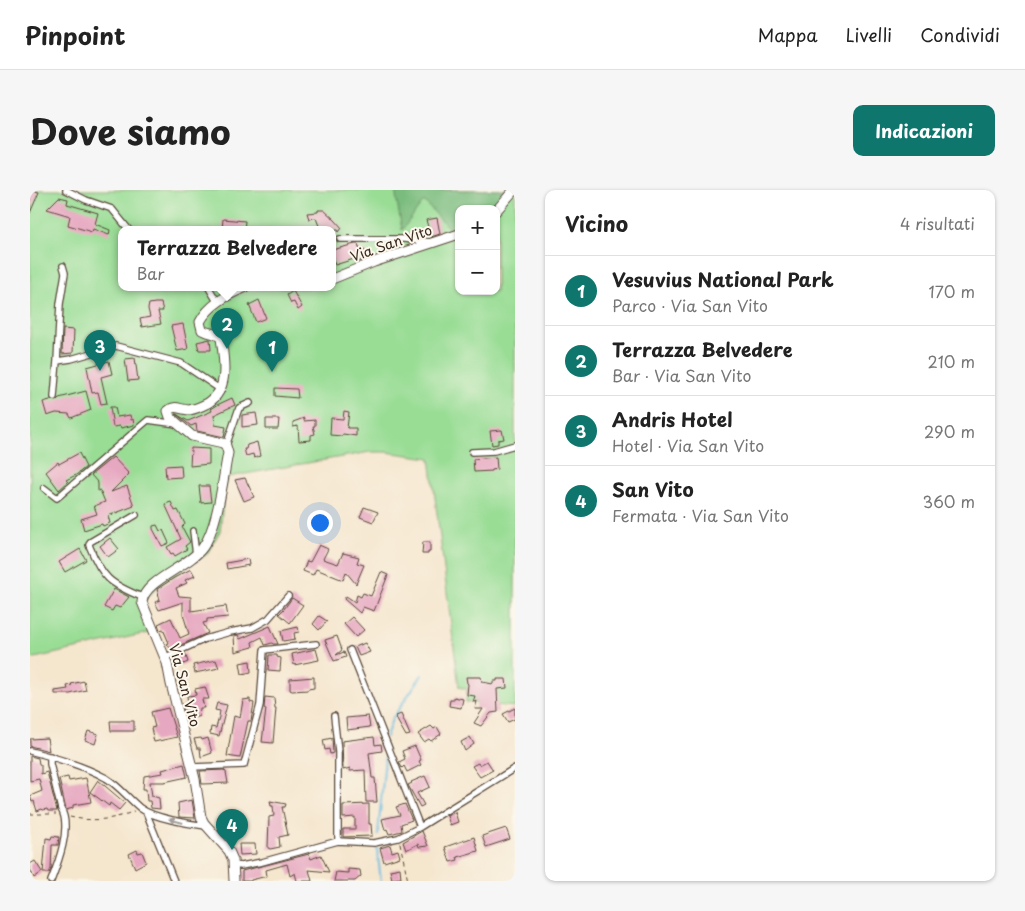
<!DOCTYPE html>
<html lang="it">
<meta charset="utf-8">
<style>
body{margin:0;font-family:"Playpen Sans",sans-serif;background:#f6f6f6;color:#222}
.controls{position:absolute;right:15px;top:15px;display:grid;overflow:hidden;border-radius:10px;box-shadow:0 1px 4px #0004}
.controls button{width:45px;height:45px;display:grid;place-items:center;padding:0;border:0;border-bottom:1px solid #e0e0e0;background:#fff;color:#222;font:25px sans-serif}
.you{position:absolute;left:289px;top:332px;width:18px;height:18px;margin:-12px;border:4px solid #fff;border-radius:50%;background:#1a73e8;box-shadow:0 0 0 8px #1a73e833}
.badge{display:grid;place-items:center;width:32px;height:32px;border-radius:50%;background:#0f766e;color:#fff;font-size:16px;font-weight:700}
.pin{position:absolute;translate:-50% -41px;filter:drop-shadow(0 1px 2px #0008)}
.pin::after{content:'';position:absolute;top:26px;width:18px;height:15px;background:inherit;clip-path:polygon(0 0,100% 0,50% 100%)}
.popup{position:absolute;left:88px;top:36px;width:218px;height:65px;box-sizing:border-box;display:grid;place-content:center;border-radius:10px;background:#fff;filter:drop-shadow(0 1px 4px #0005);font-size:16px;white-space:nowrap;color:#767676}
.popup b{font-size:19px;color:#222}
.popup::after{content:'';position:absolute;left:50%;top:100%;margin-left:-10px;border:10px solid transparent;border-top-color:#fff}
.list{margin:0;padding:0;list-style:none}
h2{display:flex;justify-content:space-between;align-items:center;height:65px;margin:0;padding:0 20px;font-size:21px}
h2 small{font-size:16px;font-weight:400;color:#767676}
.list li{display:grid;grid-template-columns:32px 1fr auto;gap:15px;align-items:center;box-sizing:border-box;height:70px;padding:0 20px;border-top:1px solid #e0e0e0}
.list b{display:block;font-size:19px;white-space:nowrap}
.list p{margin:0;font-size:16px;white-space:nowrap;color:#767676}
.list em{font-size:16px;font-style:normal;color:#767676}
.map{position:relative;flex:none;width:485px;height:691px;overflow:hidden;border-radius:10px}
header{display:flex;align-items:center;gap:30px;box-sizing:border-box;height:70px;padding:0 25px;background:#fff;border-bottom:1px solid #e0e0e0}
header strong{font-size:24px}
nav{display:flex;gap:28px;margin-inline-start:auto;font-size:18px}
.intro{display:flex;align-items:center;justify-content:space-between;box-sizing:border-box;height:120px;padding:0 30px}
h1{margin:0;font-size:35px}
.button{padding:12px 22px;border-radius:10px;background:#0f766e;color:#fff;font-size:18px;font-weight:700}
main{display:flex;gap:30px;padding:0 30px}
aside{flex:1;background:#fff;border-radius:10px;box-shadow:0 1px 4px #0004}
.map>svg:first-child{display:block}
.green{fill:#99dd95;stroke:#6a845a;fill-rule:evenodd}
.forest{fill:#7abc7e;stroke:#5a734e}
.lines{fill:none;stroke-linecap:round;stroke-linejoin:round}
.stream{stroke:#62b9df;stroke-width:2}
.building{fill:#e6a7c0}
.street-casing{stroke:#574638;stroke-width:8}
.secondary-casing{stroke:#574638;stroke-width:11}
.path{stroke:#574638;stroke-width:1;stroke-dasharray:4 4;stroke-linecap:butt}
.street{stroke:#fff;stroke-width:5.5}
.secondary{stroke:#fff;stroke-width:9}
.oneway{fill:#a79f9a}
.labels{text-anchor:middle;dominant-baseline:central;stroke-width:4;stroke-linejoin:round;paint-order:stroke}
.street-label{font-size:14px;fill:#3b2a1e;stroke:#fbf7ec}
</style>
<header>
<strong>Pinpoint</strong>
<nav><a>Mappa</a><a>Livelli</a><a>Condividi</a></nav>
</header>
<div class="intro"><h1>Dove siamo</h1><a class="button">Indicazioni</a></div>
<main>
<div class="map">
<svg width="485" height="691" viewBox="0 0 485 691">
<rect width="100%" height="100%" fill="#fbf7ec"/>
<filter id="ink" filterUnits="userSpaceOnUse"><feTurbulence type="fractalNoise" baseFrequency=".02" numOctaves="2"/><feDisplacementMap in="SourceGraphic" scale="10" xChannelSelector="R" yChannelSelector="G"/><feConvolveMatrix kernelMatrix="1 2 1 2 8 2 1 2 1" color-interpolation-filters="sRGB"/></filter>
<filter id="wash" filterUnits="userSpaceOnUse"><feTurbulence type="fractalNoise" baseFrequency=".0096" numOctaves="4" result="noise"/><feDisplacementMap in="SourceGraphic" scale="20" xChannelSelector="R" yChannelSelector="G"/><feGaussianBlur stdDeviation="1.12" result="paint"/><feColorMatrix in="noise" values="0 0 0 0 0 0 0 0 0 0 0 0 0 0 0 0 0 1.4 0 .05"/><feComposite in="paint" operator="in"/></filter>
<g filter="url(#wash)">
<rect width="100%" height="100%" fill="#f5e6ce"/>
<!-- green -->
<path class="green" d="M0 0H485V517L436 512 437 499 429 497 400 268 356 262H340L198 287 194 302 190 341 177 364 135 391 114 410 122 442 0 469ZM429 19H466V101H429ZM92 40H302V98H92Z"/>
<!-- forest -->
<path class="forest" d="M365 0H479L463 19H429V39L422 42 394 11 372 40Z"/>
<g class="lines">
<!-- stream -->
<path class="stream" d="M356 547 362 529 392 485
M348 645 356 556
M347 658 351 691"/>
</g>
<g id="blocks">
<!-- building -->
<path class="building" d="M0 0 9 2 0 23Z
M29 7 38 9 37 14 68 23 65 34 80 40 79 45 63 39 62 42 38 35 40 26 17 19Z
M288 20H294L305 30 312 38 309 42 308 40H282L289 36 286 28 279 29 277 23 288 22Z
M407 28 410 44 401 47 396 30Z
M193 29 215 31 214 40H192Z
M325 54H328L330 60H334L341 66 326 73 324 69 305 75 302 68V60Z
M263 101 272 117 268 120 264 112 261 113 257 105Z
M229 110 236 128 226 132 219 115Z
M125 113H131L133 121H128L131 134 112 137 110 129 120 127 118 119 119 114Z
M153 134 158 159 147 161 141 136Z
M33 139 44 140 43 163 32 164Z
M180 149 181 160H169L167 152Z
M105 168 108 190 98 191 95 169Z
M79 171 82 184 71 187 77 213 71 214 68 202 62 203 57 177Z
M245 198 267 199 268 208 245 206Z
M56 201 61 220 41 228 39 224 26 223 17 226 13 212 20 210 26 211 29 208Z
M202 208 205 215 184 225 185 235 196 237 194 247 167 241 166 234 161 236 146 224 158 231 182 221 181 219 189 214Z
M80 217H85L87 227 100 225 101 230 103 229 104 235 91 238 90 236 83 237Z
M314 221 319 222 317 238H326V246L313 244 312 246 300 245 301 228 313 229Z
M226 223 228 235 212 237V225Z
M274 228V231L285 230V236H283L285 244 281 245V250L269 251 268 236 263 237V232Z
M236 229H249L248 239H236Z
M472 240 474 249 468 250V254L462 255 460 241Z
M227 252 230 266 224 268 223 264 216 266 214 259H216L217 255Z
M161 258 179 259V274L160 276Z
M49 263 56 277 46 285 36 290 38 292 29 300 16 282 28 272 29 274Z
M83 267 99 284 81 302 97 296 104 316 78 326 80 333 73 336 72 334 54 340 51 329 67 324 64 316 75 312 70 300 68 301V293L61 285Z
M466 267 467 279 462 280V281L444 282 443 269Z
M151 275 152 287 136 288 135 276Z
M215 288 224 307 214 311 205 290Z
M169 296H179L181 312 171 313Z
M141 312 145 321 148 320 155 334 152 337 160 352 155 356 157 359 145 366 143 363 141 364 137 357 151 349 135 314Z
M334 317 348 322 343 332 330 327Z
M127 335 130 341 133 340 139 353 132 356 123 339V336Z
M80 348 89 359 78 367 70 356Z
M393 352H400V362H398V364H392Z
M289 355 298 359 293 369 308 374 313 363 329 367 327 373 334 375 326 394 316 382 313 390 286 379 283 385 273 381 277 371 280 372Z
M50 359 56 370 35 382 29 372Z
M218 369 219 375 197 379 196 373Z
M161 379 165 386 155 390 157 393 146 398 149 406 161 407V421L196 416 198 427 177 429V432L173 433 178 443 146 457 140 458 137 454 139 453 133 439 130 440 128 434 141 428 150 448 159 444 153 424V412L129 420 125 412 130 410 127 399 144 388Z
M351 382 358 385 344 421 333 417 330 423 314 409 316 406 325 412 327 405 331 407 333 403 341 406Z
M84 399 99 407 90 418 85 416 82 421 74 417Z
M262 408 273 415 260 433 249 424 254 419Z
M289 426 297 431 289 440 283 434Z
M322 427 334 440 326 447 314 434Z
M240 436 248 454H243L242 453 235 455 232 447 222 452 223 457 205 462 204 446 208 445 210 449Z
M268 437 269 442 264 443 265 449 253 451 251 441Z
M307 446 312 460 306 465 314 462 316 467 304 471 295 450Z
M335 453 340 462 329 466 325 457Z
M286 459 289 470 264 475 262 464Z
M155 463 158 472 147 477 143 469Z
M239 465H247V467L251 468 250 481 238 480Z
M186 470 189 478 165 483 163 475Z
M220 471 221 482 212 484 210 473Z
M284 487V498L278 499V500L262 501 260 500V489Z
M436 487H451L452 492 463 494V491H467V489H476L477 498 467 499 468 522 461 523 451 536 444 533 453 519H445L447 511 443 512 445 506 437 505 438 494 437 493Z
M54 491 56 500 40 504H25V501L38 499 37 496 42 495 41 494Z
M175 497 179 509H172L174 518H170L169 526 167 527H159L158 520 154 521 153 516 158 514 157 506 166 505 165 499Z
M235 507 244 508 245 518H246L243 553 232 552 236 519 234 518Z
M424 507 433 509 431 518 419 516 420 510H424Z
M220 509V512L224 513 221 531H218L210 568 197 566 204 526 210 528 213 510Z
M187 513 197 515 189 546 180 544 181 537 186 538 189 527 190 521 185 520Z
M138 518 147 547 124 552 121 538 125 537 121 522Z
M485 518V529L478 532 473 524Z
M371 524 380 545 376 546 367 530 366 526Z
M338 526 340 537 317 540 316 528Z
M80 531H104V541H81Z
M401 536 404 539 407 537 411 544 401 551 399 549 394 552 388 544Z
M58 541 68 544 65 554 55 550Z
M344 547 345 555 351 554 352 561 339 563 342 588H345L347 612H336L335 580 320 581V578L313 580 312 551Z
M440 547 444 554 435 561 431 552Z
M17 548 19 561 0 556V549Z
M171 548 172 550 178 548 182 563 171 567 170 558H167L164 549Z
M302 548 303 563 300 564 299 559 295 560 293 550Z
M385 556 391 570 389 571 391 575 377 582 374 576 372 578 369 572 375 569 372 561Z
M0 566 8 568 9 574 11 575V584L17 582 27 621H18L17 619 13 620 12 619 7 621 4 611 2 612 0 606 12 601 9 589 0 591Z
M457 571 463 580 450 587 442 576 448 573 449 575Z
M154 574 157 587 134 592H120L122 606 129 608 130 619 121 618 120 611H117L116 599H113L114 586 133 583 132 580Z
M194 580 196 582 198 593 172 594 170 581Z
M395 586 400 597 387 603 394 615 390 617 378 595 382 593 381 592Z
M38 587 39 591 56 588 61 612 43 615V618L36 620 29 589Z
M68 590 95 613 89 620 80 613 79 616 60 602Z
M162 610 165 628 149 627 148 613Z
M240 611 256 614 255 617H252L258 645 249 647 250 657 240 659 238 658 239 627 244 626 243 616H241Z
M339 614V634H341L342 646 313 647V639H325V627L313 628V615Z
M375 614 382 630 371 634 372 641 359 644 357 639 355 640 352 629 370 625 366 617Z
M425 622 428 632 420 635 417 626Z
M476 638 480 649 456 657 452 646Z
M392 641 398 656 389 657 388 654 376 660 373 652Z
M22 646 29 647 28 655H22L21 679 19 683H13L16 648 21 649Z
M444 647 448 661 427 667 428 670 420 672 415 657Z
M209 654H225L226 664 210 665Z
M360 655 362 662 368 660 370 667 354 672 350 658Z
M107 660 108 663 112 662 116 672 105 678 99 664Z
M279 664 281 669 291 665 299 682 279 680 282 691H267L265 683 260 686 257 674 236 680 237 686 221 690V691H212V681Z
M5 671 12 682 4 688 0 679V674Z
M370 678 371 688 362 689 360 680Z
M318 679 330 680 331 686 325 691H304L306 682 318 683Z"/>
</g>
</g>
<g filter="url(#ink)">
<use href="#blocks" fill-opacity="0" stroke="#574638" stroke-width="1"/>
<g class="lines">
<!-- street casing -->
<g class="street-casing">
<path id="street" d="M36 0 56 10 82 19 99 40
M310 49H374L401 52
M33 76 35 83 30 114 27 171 41 169 86 156 151 173 191 200
M179 98 188 113
M24 207 27 171
M196 256 209 218 220 213
M442 262 464 261 485 255
M14 298 27 308 118 230 147 234
M106 325 60 352 59 355C72 388 80 394 112 407
M163 341 166 365
M320 460 390 637
M136 467 175 449 200 442 222 438 238 429 258 406
M304 526 308 562V651
M0 561C26 568 52 575 76 588 89 596 98 608 110 618 123 628 160 634 176 636
M20 566V574L31 619C42 637 28 673 21 691
M162 577 214 575 230 515 234 460 286 454
M116 622 144 691
M203 675 211 676 232 672 308 651 344 653 368 648 390 637 485 578"/>
</g>
<!-- secondary casing -->
<g class="secondary-casing">
<path id="secondary" d="M466 21 484 0
M302 89 344 72 429 44
M204 691 203 670 199 661 174 633 171 627 165 589 141 494 137 473 112 412C114 390 159 377 173 357 188 336 193 288 198 263L196 256 193 253 162 246 140 227 138 221C144 214 151 220 159 220 166 219 172 216 178 213 200 199 194 170 191 148 185 142 179 144 172 140L170 132C178 116 198 104 214 98"/>
</g>
<!-- path -->
<path class="path" d="M0 624H26
M40 627C61 632 85 630 104 621
M370 653 378 691"/>
<!-- street -->
<use href="#street" class="street"/>
<!-- secondary -->
<use href="#secondary" class="secondary"/>
</g>
<!-- one-way arrows -->
<defs><path id="oneway-solid" d="M-6-.8H1V-3.2L6.5 0L1 3.2V.8H-6Z" transform="scale(1.25)"/></defs>
<use class="oneway" href="#oneway-solid" transform="translate(146 631) rotate(-165)"/>
</g>
<g class="labels">
<!-- street labels -->
<g class="street-label">
<text transform="translate(361 53) rotate(-19)">Via San Vito</text>
<text transform="translate(155 495) rotate(75)">Via San Vito</text>
</g>
</g>
</svg>
<div class="controls">
<button>+</button>
<button>−</button>
</div>
<div class="you"></div>
<div class="pin badge" style="left:242px;top:182px">1</div>
<div class="pin badge" style="left:197px;top:159px">2</div>
<div class="popup"><b>Terrazza Belvedere</b>Bar</div>
<div class="pin badge" style="left:70px;top:181px">3</div>
<div class="pin badge" style="left:202px;top:660px">4</div>
</div>
<aside>
<h2>Vicino<small>4 risultati</small></h2>
<ul class="list">
<li><span class="badge">1</span><div><b>Vesuvius National Park</b><p>Parco · Via San Vito</p></div><em>170 m</em></li>
<li><span class="badge">2</span><div><b>Terrazza Belvedere</b><p>Bar · Via San Vito</p></div><em>210 m</em></li>
<li><span class="badge">3</span><div><b>Andris Hotel</b><p>Hotel · Via San Vito</p></div><em>290 m</em></li>
<li><span class="badge">4</span><div><b>San Vito</b><p>Fermata · Via San Vito</p></div><em>360 m</em></li>
</ul>
</aside>
</main>
